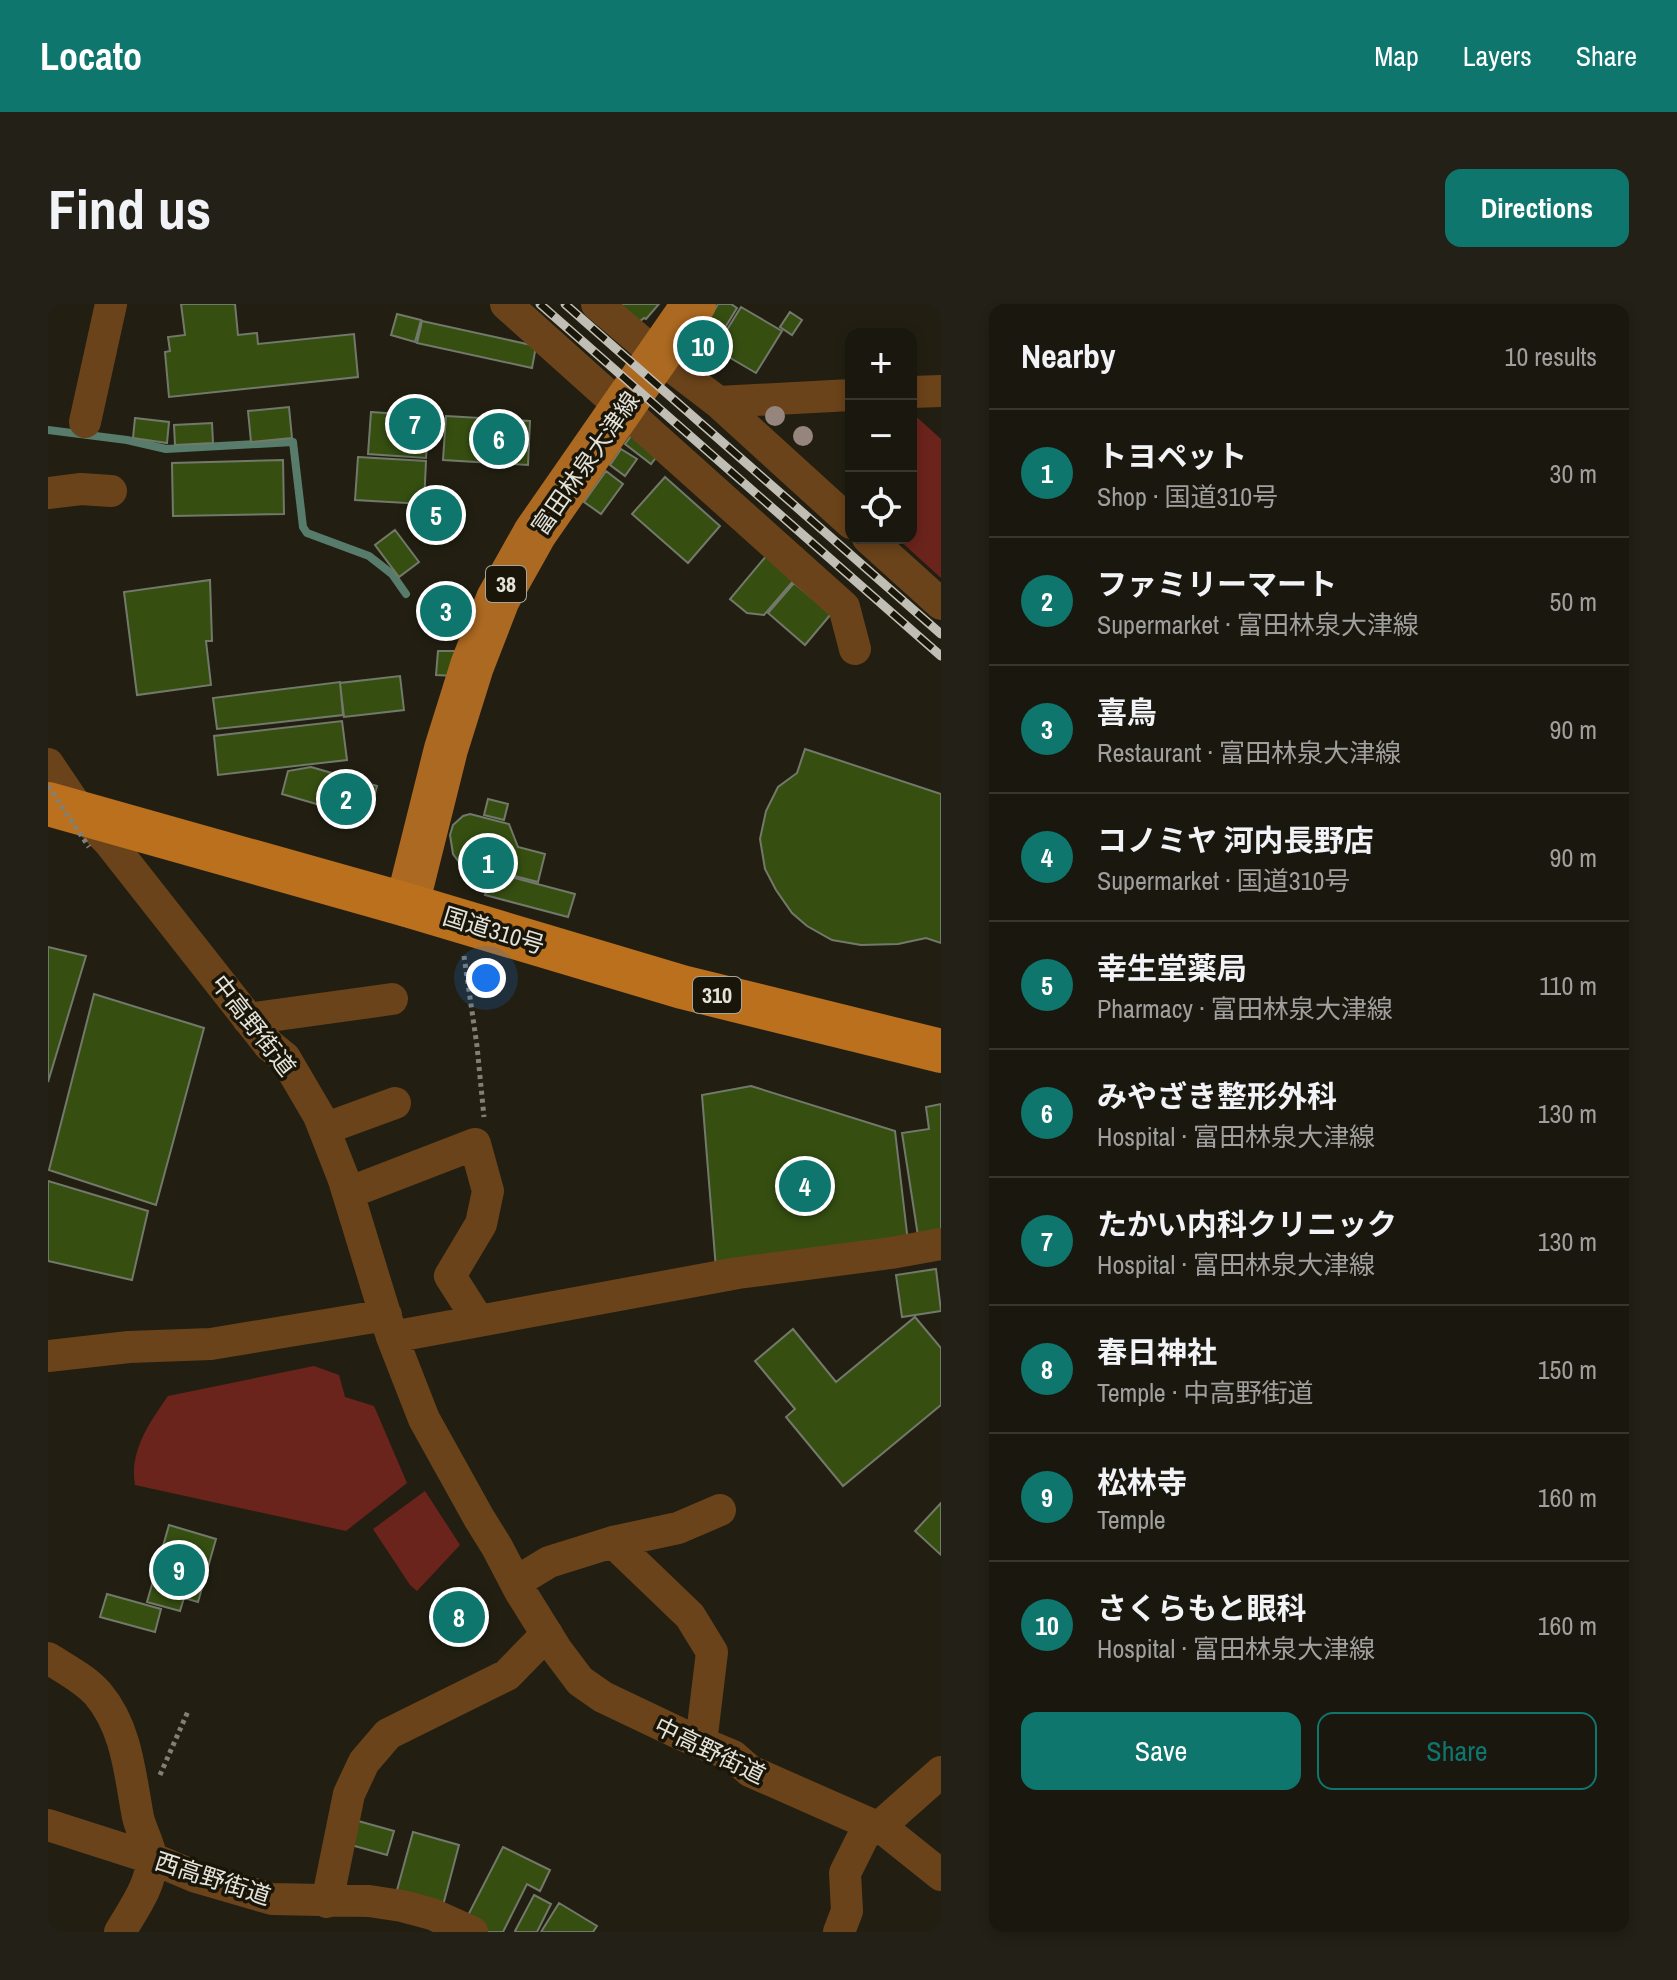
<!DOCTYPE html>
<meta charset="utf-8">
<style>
body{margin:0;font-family:"Archivo Narrow","Noto Sans JP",sans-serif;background:#232017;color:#f1f3f6}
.controls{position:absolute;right:24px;top:24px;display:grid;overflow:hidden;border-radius:16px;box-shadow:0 4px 12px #0003}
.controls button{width:72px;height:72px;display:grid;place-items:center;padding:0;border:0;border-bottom:2px solid #38362e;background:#1a170e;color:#f1f3f6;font:40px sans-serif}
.you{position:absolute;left:438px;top:674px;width:28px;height:28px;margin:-20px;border:6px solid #fff;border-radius:50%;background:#1a73e8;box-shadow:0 0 0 12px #1a73e833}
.badge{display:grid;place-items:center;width:52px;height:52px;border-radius:50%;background:#0f766e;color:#fff;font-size:26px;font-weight:700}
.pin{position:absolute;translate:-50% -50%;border:4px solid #fff;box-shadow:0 2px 8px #0006}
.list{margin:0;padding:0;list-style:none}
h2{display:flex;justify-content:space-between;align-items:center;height:104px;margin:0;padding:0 32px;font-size:34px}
h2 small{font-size:26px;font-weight:400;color:#9f9f9e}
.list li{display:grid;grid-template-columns:52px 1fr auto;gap:24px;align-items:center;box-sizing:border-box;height:128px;padding:0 32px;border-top:2px solid #38362e}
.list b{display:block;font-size:30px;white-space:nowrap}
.list p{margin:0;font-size:26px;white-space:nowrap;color:#9f9f9e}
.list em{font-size:26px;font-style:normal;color:#9f9f9e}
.actions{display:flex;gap:16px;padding:24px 32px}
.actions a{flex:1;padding:18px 0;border:2px solid #0f766e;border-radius:16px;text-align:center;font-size:28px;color:#0f766e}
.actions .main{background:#0f766e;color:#fff}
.icon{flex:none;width:44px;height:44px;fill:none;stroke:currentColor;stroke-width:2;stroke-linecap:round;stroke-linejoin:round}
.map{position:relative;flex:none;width:893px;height:1628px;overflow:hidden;border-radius:16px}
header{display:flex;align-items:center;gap:48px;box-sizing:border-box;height:112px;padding:0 40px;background:#0f766e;color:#fff}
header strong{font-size:38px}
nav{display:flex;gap:44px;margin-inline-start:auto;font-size:28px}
.intro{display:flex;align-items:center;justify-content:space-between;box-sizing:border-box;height:192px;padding:0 48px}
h1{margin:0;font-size:56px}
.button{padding:20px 36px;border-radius:16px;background:#0f766e;color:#fff;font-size:28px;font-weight:700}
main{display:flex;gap:48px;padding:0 48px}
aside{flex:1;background:#1a170e;border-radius:16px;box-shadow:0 4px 12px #0003}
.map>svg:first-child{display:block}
.green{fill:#6b241c}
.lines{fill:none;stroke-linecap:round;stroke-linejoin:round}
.stream{stroke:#587c6b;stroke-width:8}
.building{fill:#364f11;stroke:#72796b;stroke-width:2}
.path{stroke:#827f75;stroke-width:5;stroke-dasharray:4 4;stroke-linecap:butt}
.minor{stroke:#6b431a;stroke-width:32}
.primary{stroke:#ac6921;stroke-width:44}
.trunk{stroke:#ba701d;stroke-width:44}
.rail-casing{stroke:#c0beb5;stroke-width:9}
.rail{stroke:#191609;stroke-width:6;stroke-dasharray:18;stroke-linecap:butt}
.path-bridge{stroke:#827f75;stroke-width:5;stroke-dasharray:4 4;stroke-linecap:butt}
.tree{fill:#95857d}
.labels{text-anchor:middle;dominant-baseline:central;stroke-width:7;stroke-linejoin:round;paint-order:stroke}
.shield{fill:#191609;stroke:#a7a59b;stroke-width:2}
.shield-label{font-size:22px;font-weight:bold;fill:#e4e2da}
.street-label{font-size:24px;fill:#e4e2da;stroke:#191609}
</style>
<header>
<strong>Locato</strong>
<nav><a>Map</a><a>Layers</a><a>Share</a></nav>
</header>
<div class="intro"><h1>Find us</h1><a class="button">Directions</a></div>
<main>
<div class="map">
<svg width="893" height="1628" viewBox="0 0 893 1628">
<rect width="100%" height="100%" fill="#221f12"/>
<!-- green -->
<path class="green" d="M863 108 893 135V274L849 234H863Z
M266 1062 291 1071 297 1093 326 1102 359 1179 298 1227 87 1181C81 1147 102 1118 120 1092Z
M377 1187 412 1241 369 1287 362 1281 325 1225Z"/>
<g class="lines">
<!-- stream -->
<path class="stream" d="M0 126 79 136 118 145 245 138 255 223 259 229 321 252 344 270 358 290"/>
</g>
<!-- building -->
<path class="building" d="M133 0H187L190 31 209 29 210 40 306 30 310 73 121 93 117 48 122 47 120 33 137 31Z
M568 0H611L598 15 596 14 591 18Z
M670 0H683L689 4 670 35 655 25Z
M693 3 734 27 708 69 667 45Z
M742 8 754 16 744 31 732 23Z
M349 10 373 16 367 38 343 31Z
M374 17 488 42 484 64 369 39Z
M652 35 665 43 656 56 643 48Z
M241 103 244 134 203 138 200 107Z
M323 108 381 112 378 154 320 150Z
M398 112 482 117 480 161 395 156Z
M87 114 121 118 119 139 85 134Z
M164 119 165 139 127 141 126 121Z
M586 128 613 147 603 160 577 140Z
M573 145 589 155 577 172 562 161Z
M310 153 378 157 376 200 307 196Z
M235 156 236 210 125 212 124 159Z
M558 167 575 180 553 210 536 198Z
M617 173 672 222 640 259 584 210Z
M347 226 371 258 351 273 327 241Z
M719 251 747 275 716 311 699 309 682 295Z
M162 276 164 337H158L163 381 89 391 76 288Z
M746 279 783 310 757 341 720 309Z
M390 347H407V372L388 371Z
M352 372 356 406 296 413 292 379Z
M292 378 295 411 169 425 165 394Z
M294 417 299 456 170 471 166 432Z
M757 445 893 490V639L878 634 850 640 813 641 784 636 759 622 744 609 728 586 717 565 712 535 718 507 730 483 749 469Z
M263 463 329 482 320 515 234 490 240 467Z
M440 495 460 500 456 516 436 511Z
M422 510 461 520 470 543 497 550 490 578 432 563 429 573 420 570 405 550 402 531 405 521 415 512Z
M444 568 527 590 520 613 437 591Z
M0 643 38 652 0 778Z
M46 690 156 724 108 901 1 866Z
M703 782 847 827 860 938 668 965 654 791Z
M893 800V928L870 932 854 829 881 825 878 803Z
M0 877 100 907 84 976 0 957Z
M888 965 893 1007 854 1013 848 971Z
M867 1013 893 1044V1101L795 1182 738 1113 747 1105 707 1057 745 1025 788 1078Z
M893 1199V1251L867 1227Z
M121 1221 168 1235 150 1298 136 1294 132 1307 99 1298Z
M59 1290 113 1305 107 1328 52 1313Z
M303 1515 346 1527 339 1551 296 1539Z
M365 1528 411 1541 393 1609 346 1597Z
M455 1543 502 1566 492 1587 479 1580 455 1628H428L415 1621Z
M486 1591 503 1600 489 1628H469L467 1627Z
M511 1599 549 1622 545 1628H493Z"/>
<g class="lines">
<!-- path -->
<path class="path" d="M416 652 429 742 436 813
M112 1471 141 1405"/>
<!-- minor -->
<path class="minor" d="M458 0 796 303 807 345
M549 0 610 52 670 98 803 219
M863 88 893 87
M670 98 803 91
M37 118 63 0
M0 189 33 185 63 187
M820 234 893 300
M0 460 33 509 62 539 221 741 237 754 271 812 296 876 344 1033 376 1115 431 1214 449 1243 472 1287 508 1345 532 1377 555 1393 637 1432 685 1452 702 1467 838 1527 893 1571
M200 715 344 695
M276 825 347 799
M300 889 427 840 440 887 433 920 402 972 430 1016
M344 1033 690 969 843 949 893 940
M0 1052 81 1043 163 1040 338 1011
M565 1238 642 1312 664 1348 653 1439
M468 1278 501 1258 565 1238 630 1224 672 1206
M0 1354C17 1365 37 1375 50 1390 79 1424 82 1471 90 1513 93 1527 102 1541 103 1554 105 1580 84 1607 72 1628
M0 1521 103 1554 148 1573 224 1595 321 1597 354 1602 384 1610 424 1628
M279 1598 301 1490 316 1458 340 1430 459 1371 499 1330
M791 1628 799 1607 797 1569 817 1529 830 1524 893 1468"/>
<!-- primary -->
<path class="primary" d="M359 601 398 445 424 362 450 295 487 229 646 0"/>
<!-- trunk -->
<path class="trunk" d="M0 500 359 601 634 683 893 747"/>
<!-- rail casing -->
<g class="rail-casing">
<path id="rail" d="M492 0 893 352
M517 0 893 330"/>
</g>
<!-- rail -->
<use href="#rail" class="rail"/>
<!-- path-bridge -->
<path class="path-bridge" d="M0 482 41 543"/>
</g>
<!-- trees -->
<g class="tree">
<circle cx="727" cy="112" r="10"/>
<circle cx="755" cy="132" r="10"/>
</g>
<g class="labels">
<!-- shield labels -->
<g class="shield">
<rect x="438" y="262" width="40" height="36" rx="6"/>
<rect x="645" y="673" width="48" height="36" rx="6"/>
</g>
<g class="shield-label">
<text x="458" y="280">38</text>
<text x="669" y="691">310</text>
</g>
<!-- street labels -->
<g class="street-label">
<text transform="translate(537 159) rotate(-55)">富田林泉大津線</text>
<text transform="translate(446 626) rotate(17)">国道310号</text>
<text transform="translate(206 721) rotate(52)">中高野街道</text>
<text transform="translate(662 1446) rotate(26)">中高野街道</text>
<text transform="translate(165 1574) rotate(18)">西高野街道</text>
</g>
</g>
</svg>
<div class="controls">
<button>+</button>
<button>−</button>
<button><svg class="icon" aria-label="locate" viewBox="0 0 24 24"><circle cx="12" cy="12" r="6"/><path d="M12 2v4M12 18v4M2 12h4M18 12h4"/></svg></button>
</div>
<div class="you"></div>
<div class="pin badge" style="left:440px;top:559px">1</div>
<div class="pin badge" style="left:298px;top:495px">2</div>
<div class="pin badge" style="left:398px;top:307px">3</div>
<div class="pin badge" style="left:757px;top:882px">4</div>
<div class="pin badge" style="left:388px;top:211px">5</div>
<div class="pin badge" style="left:451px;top:135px">6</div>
<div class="pin badge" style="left:367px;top:120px">7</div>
<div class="pin badge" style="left:411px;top:1313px">8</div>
<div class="pin badge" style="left:131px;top:1266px">9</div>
<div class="pin badge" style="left:655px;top:42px">10</div>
</div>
<aside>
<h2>Nearby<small>10 results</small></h2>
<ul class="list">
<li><span class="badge">1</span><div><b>トヨペット</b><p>Shop · 国道310号</p></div><em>30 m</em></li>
<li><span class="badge">2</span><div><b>ファミリーマート</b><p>Supermarket · 富田林泉大津線</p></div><em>50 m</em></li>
<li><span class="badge">3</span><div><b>喜鳥</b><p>Restaurant · 富田林泉大津線</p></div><em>90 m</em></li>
<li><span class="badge">4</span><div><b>コノミヤ 河内長野店</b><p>Supermarket · 国道310号</p></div><em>90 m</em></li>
<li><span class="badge">5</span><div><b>幸生堂薬局</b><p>Pharmacy · 富田林泉大津線</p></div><em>110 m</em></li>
<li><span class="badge">6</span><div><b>みやざき整形外科</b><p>Hospital · 富田林泉大津線</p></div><em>130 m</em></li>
<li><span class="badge">7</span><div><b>たかい内科クリニック</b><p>Hospital · 富田林泉大津線</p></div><em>130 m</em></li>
<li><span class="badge">8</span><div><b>春日神社</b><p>Temple · 中高野街道</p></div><em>150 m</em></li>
<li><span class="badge">9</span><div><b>松林寺</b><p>Temple</p></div><em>160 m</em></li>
<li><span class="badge">10</span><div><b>さくらもと眼科</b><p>Hospital · 富田林泉大津線</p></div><em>160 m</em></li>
</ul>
<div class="actions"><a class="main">Save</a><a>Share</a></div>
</aside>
</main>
